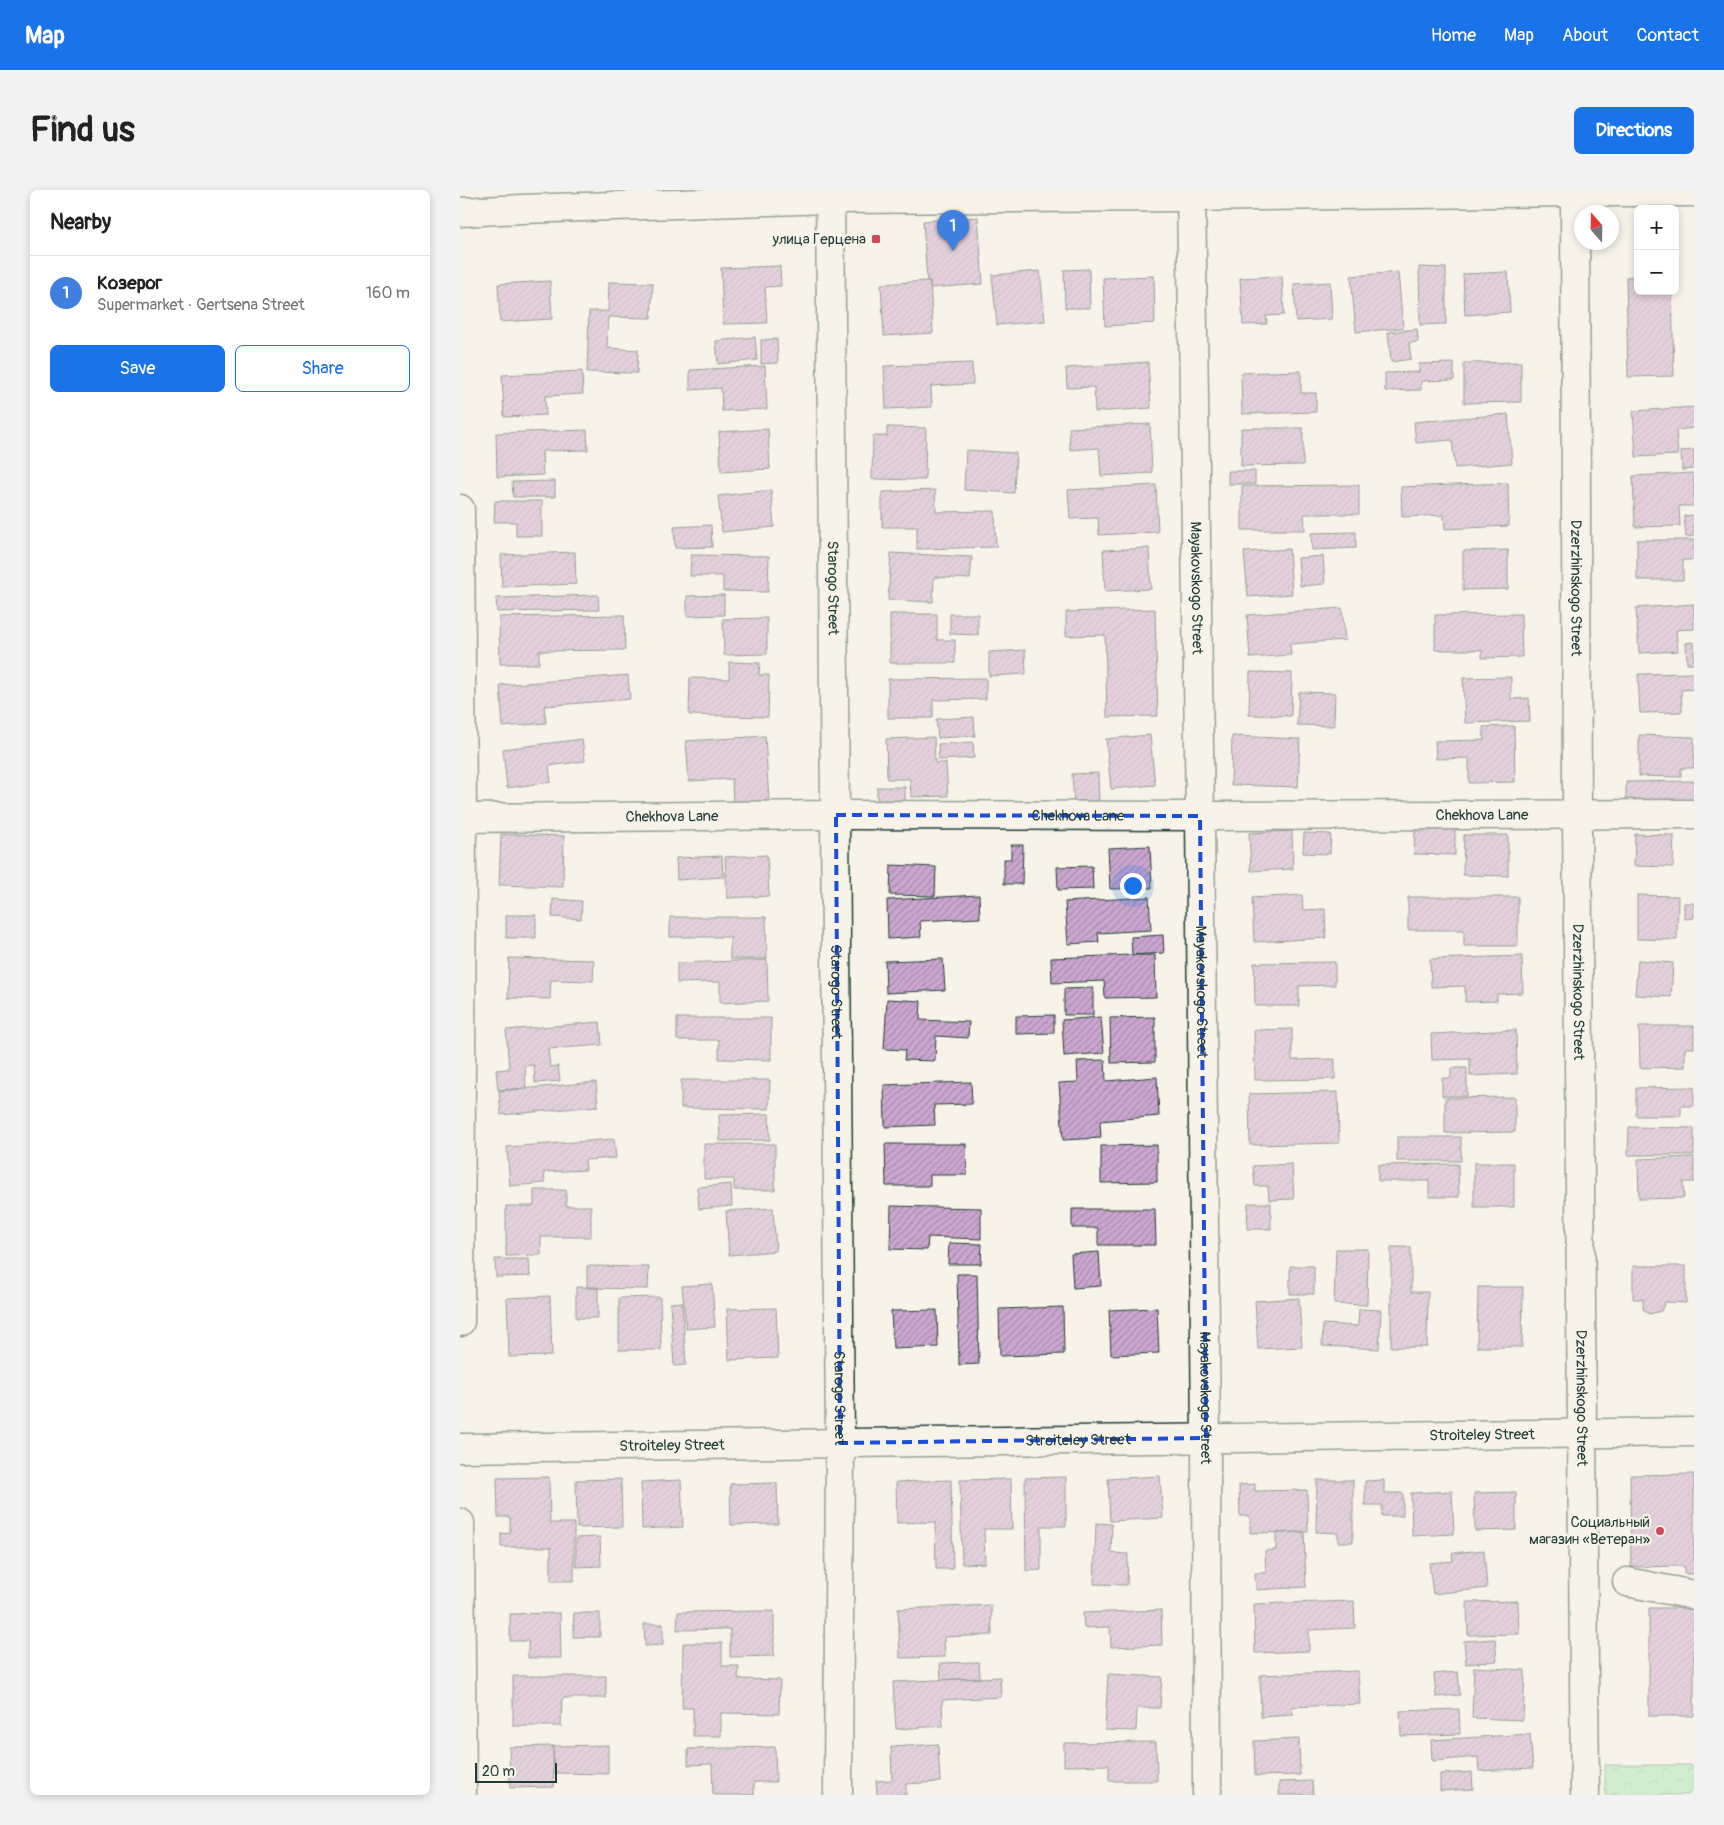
<!DOCTYPE html>
<meta charset="utf-8">
<style>
body{margin:0;font-family:Pangolin,sans-serif;background:#f2f2f2;color:#222}
.controls{position:absolute;right:15px;top:15px;display:grid;overflow:hidden;border-radius:8px;box-shadow:0 2px 8px #0003}
.controls button{width:45px;height:45px;display:grid;place-items:center;padding:0;border:0;border-bottom:1px solid #e0e0e0;background:#fff;color:#222;font:25px sans-serif}
.compass{position:absolute;left:1114px;top:15px;width:45px;height:45px;border-radius:50%;background:#fff;box-shadow:0 2px 8px #0003;rotate:340deg}
.scale{position:absolute;left:15px;bottom:12px;width:82px;box-sizing:border-box;padding-left:5px;border:2px solid #1f3d34;border-top:0;font-size:14px;line-height:18px;white-space:nowrap;color:#1f3d34;-webkit-text-stroke:4px #f7f3e8;paint-order:stroke}
.you{position:absolute;left:672px;top:695px;width:18px;height:18px;margin:-12px;border:4px solid #fff;border-radius:50%;background:#1a73e8;box-shadow:0 0 0 8px #1a73e833}
.badge{display:grid;place-items:center;width:32px;height:32px;border-radius:50%;background:#1a73e8;color:#fff;font-size:16px;font-weight:700}
.pin{position:absolute;translate:-50% -41px;filter:drop-shadow(0 1px 2px #0008)}
.pin::after{content:'';position:absolute;top:26px;width:18px;height:15px;background:inherit;clip-path:polygon(0 0,100% 0,50% 100%)}
.list{margin:0;padding:0;list-style:none}
h2{display:flex;justify-content:space-between;align-items:center;height:65px;margin:0;padding:0 20px;font-size:21px}
h2 small{font-size:16px;font-weight:400;color:#767676}
.list li{display:grid;grid-template-columns:32px 1fr auto;gap:15px;align-items:center;box-sizing:border-box;height:75px;padding:0 20px;border-top:1px solid #e0e0e0}
.list b{display:block;font-size:19px;white-space:nowrap}
.list p{margin:0;font-size:16px;white-space:nowrap;color:#767676}
.list em{font-size:16px;font-style:normal;color:#767676}
.actions{display:flex;gap:10px;padding:15px 20px}
.actions a{flex:1;padding:11px 0;border:1px solid #1a73e8;border-radius:8px;text-align:center;font-size:18px;color:#1a73e8}
.actions .main{background:#1a73e8;color:#fff}
.map{position:relative;flex:none;width:1234px;height:1605px;overflow:hidden;border-radius:8px}
header{display:flex;align-items:center;gap:30px;box-sizing:border-box;height:70px;padding:0 25px;background:#1a73e8;color:#fff}
header strong{font-size:24px}
nav{display:flex;gap:28px;margin-inline-start:auto;font-size:18px}
.intro{display:flex;align-items:center;justify-content:space-between;box-sizing:border-box;height:120px;padding:0 30px}
h1{margin:0;font-size:35px}
.button{padding:12px 22px;border-radius:8px;background:#1a73e8;color:#fff;font-size:18px;font-weight:700}
main{display:flex;gap:30px;padding:0 30px}
aside{flex:1;background:#fff;border-radius:8px;box-shadow:0 2px 8px #0003}
.map>svg:first-child{display:block}
.forest{fill:url(#forest-crowns);stroke:#609272}
.building{fill:url(#building-hatch);stroke:#1f3d34}
.lines{fill:none;stroke-linecap:round;stroke-linejoin:round}
.minor-casing{stroke:#1f3d34;stroke-width:31}
.minor{stroke:#f7f3e8;stroke-width:28}
.marked{fill:none;stroke:#1d4ed8;stroke-width:4;stroke-dasharray:10 6;stroke-linejoin:round}
.poi-dot{fill:#d1495b;stroke:#f7f3e8;stroke-width:2}
.labels{text-anchor:middle;dominant-baseline:central;stroke-width:4.5;stroke-linejoin:round;paint-order:stroke}
.poi-label{font-size:15px;fill:#1f3d34;stroke:#f7f3e8;text-anchor:end}
.street-label{font-size:15px;fill:#1f3d34;stroke:#f7f3e8}
</style>
<header>
<strong>Map</strong>
<nav><a>Home</a><a>Map</a><a>About</a><a>Contact</a></nav>
</header>
<div class="intro"><h1>Find us</h1><a class="button">Directions</a></div>
<main>
<aside>
<h2>Nearby<small></small></h2>
<ul class="list">
<li><span class="badge" style="background:#3f7fe0">1</span><div><b>Козерог</b><p>Supermarket · Gertsena Street</p></div><em>160 m</em></li>
</ul>
<div class="actions"><a class="main">Save</a><a>Share</a></div>
</aside>
<div class="map">
<svg width="1234" height="1605" viewBox="0 0 1234 1605">
<defs>
<pattern id="forest-crowns" width="20" height="18" patternUnits="userSpaceOnUse" patternTransform="scale(1.25)"><rect width="20" height="18" fill="#a2e6b1"/><path d="M2 6a3 3 0 1 1 6 0M12 15a3 3 0 1 1 6 0" fill="none" stroke="#8bc699"/></pattern>
<pattern id="building-hatch" width="6" height="6" patternUnits="userSpaceOnUse" patternTransform="scale(1.25)"><rect width="6" height="6" fill="#cca7d0"/><path d="M-1 1l2-2M0 6l6-6M5 7l2-2" fill="none" stroke="#a589aa"/></pattern>
</defs>
<rect width="100%" height="100%" fill="#f7f3e8"/>
<filter id="ink" filterUnits="userSpaceOnUse"><feTurbulence type="fractalNoise" baseFrequency=".02" numOctaves="2"/><feDisplacementMap in="SourceGraphic" scale="10" xChannelSelector="R" yChannelSelector="G"/><feConvolveMatrix kernelMatrix="1 2 1 2 8 2 1 2 1" color-interpolation-filters="sRGB"/></filter>
<g filter="url(#ink)">
<!-- forest -->
<path class="forest" d="M1145 1575H1234V1605H1145Z"/>
<!-- building -->
<path class="building" d="M518 27 523 94 470 98V91H467L463 31Z
M320 76 321 96 305 97 307 133 263 134 261 78Z
M959 77 986 78V134L960 135Z
M629 79 630 118H605L604 80Z
M580 81 585 131 537 135 532 85Z
M938 82 943 138 896 142 891 86Z
M1048 82 1050 122 1005 125 1003 84Z
M694 86 695 133 645 136 643 88Z
M822 86 824 125 806 126 807 134 783 135 780 88Z
M1178 86V101H1212L1214 186 1168 187 1166 87Z
M90 91 92 129 40 132 38 94Z
M467 91H470L473 143 424 146 421 94Z
M149 92 193 93 191 128 148 127 147 158 178 160 177 183 127 182 129 121H148Z
M870 92 872 129 836 131 834 94Z
M957 139 958 152 949 153 951 169 931 172 928 142Z
M295 147 297 170 258 174 256 151Z
M317 149 318 173 301 174V150Z
M688 172 691 218 635 222 634 197 607 198 606 178Z
M1061 172V212L1004 213V173Z
M512 173 513 194 471 196 472 217 426 219 424 176Z
M994 173V190L961 191V200L925 201V183L959 182V174Z
M305 176 307 219 262 221 261 198 230 200V180Z
M122 181 123 204 85 206 86 225 44 227 42 185Z
M841 181V203H856V222L782 224 781 183Z
M1234 217V238L1216 240 1218 265 1176 267 1173 221Z
M1048 224 1052 273 995 278 992 250 956 253 954 232Z
M690 234 692 283 641 286 639 258 610 260 609 238Z
M427 237 466 238 465 290 412 289 413 246H427Z
M781 238H843V275L781 276Z
M308 239 310 279 261 282 259 242Z
M127 240 128 260 82 261 83 285 37 287 36 243Z
M506 260 556 263 554 303 504 300Z
M1234 260V279L1222 280 1221 261Z
M768 281H795V294H768Z
M1234 283V316H1219L1220 336 1175 337 1173 286Z
M95 291V307H53L52 292Z
M1048 293 1049 336 985 339 984 325 942 327 941 297Z
M696 295 698 342 639 345 638 328 610 329 608 300Z
M899 295V324H844L845 340H782V296Z
M311 300 314 337 262 342 258 306Z
M475 300 476 322 535 321 536 357 457 359V337H422V302Z
M35 311H82V346H56V332H34Z
M1234 325V346L1226 347 1224 326Z
M251 335 252 357 215 358 214 337Z
M896 342V358L852 360 851 343Z
M1177 350H1234V370H1223V390H1177Z
M689 358 691 399 645 401 643 360Z
M829 359 832 404 788 407 784 362Z
M1048 360V399L1003 400V361Z
M115 362 116 394 42 397 41 365Z
M431 363 512 367 510 389 474 387 473 412 428 410Z
M231 365 309 366 308 402 263 401V386H230Z
M863 366 865 394 840 396 838 368Z
M138 405 139 420 37 422 36 408Z
M264 405V425L227 426V406Z
M1234 414V439L1216 440 1218 461 1179 463 1176 418Z
M882 418 885 450 830 454 831 465 790 468 787 425Z
M695 419 698 526 647 527 645 445 606 446V422Z
M430 424H477V450H495V473H430Z
M490 424H518V445L490 444Z
M1061 424 1062 467 1022 468V460H975V425Z
M164 425 165 460 79 461V474H40L39 427Z
M307 428V464L264 465 263 429Z
M1234 452V474H1227L1226 453Z
M565 460 566 484 529 486V462Z
M269 472 300 473 299 485H309L308 527 229 525 230 488 269 489Z
M790 482 832 483 831 526 789 525Z
M1234 483V499L1221 500 1222 522 1180 523 1178 484Z
M168 485 170 509 84 516 86 533 43 537 40 495Z
M1051 487V509L1069 508 1070 531 1005 533 1003 488Z
M526 488V509L473 510V528H428V489Z
M839 502 875 503 874 536 837 535Z
M514 527 515 546 478 548 476 529Z
M1054 536 1055 592 1009 593V568L976 569 975 551 1024 550 1023 537Z
M690 545 695 595 651 599 646 549Z
M1179 545 1234 547V578H1221V587L1179 586Z
M305 546 309 611 273 613 272 589 229 591 226 551Z
M772 546 840 549 838 597 771 595Z
M474 547 475 573H486L488 606 451 607 450 589H427L426 549Z
M122 549 125 571 89 576 91 592 47 598 43 559Z
M513 552 514 568 479 570 478 554Z
M638 583 639 615 614 616 612 584Z
M1234 591V611H1166V592Z
M417 597H445V617H417Z
M955 638 995 639V665L954 664Z
M832 641 833 679 791 681 789 643Z
M844 643 871 644 870 664 843 663Z
M41 644 104 646 103 697 39 695Z
M1175 644 1214 645 1213 677 1174 676Z
M1004 645H1048V686L1003 685Z
M551 655H563L562 694H544V669H551Z
M690 656 692 698 650 699 648 658Z
M307 665 309 706 267 708 265 667Z
M262 666 263 687 217 690 216 668Z
M431 675 476 677 475 706 430 705Z
M632 676 633 699 598 700 597 677Z
M519 705 520 728 460 731 461 747 428 749 427 710Z
M842 705 843 720 865 719 866 748 794 752 792 708Z
M1177 705 1218 706 1217 750 1177 749Z
M689 707 691 740 638 743 639 752 608 754 605 712Z
M948 707H1058V756H1004V740H948Z
M93 709 122 711 121 729 92 727Z
M1224 713H1234V728L1224 729Z
M46 725H76V748H46Z
M210 727H306L307 769H270V747H210Z
M703 745 704 763 672 765 671 747Z
M672 765H695L696 807 645 808 644 791 592 793 591 768Z
M1062 766 1063 803 1037 804V811L1005 812V796L971 797 970 769Z
M49 768 134 770 133 791 91 790 90 809 48 808Z
M483 769 485 800 426 803 425 771Z
M307 770 308 811 260 813V792L217 793V773Z
M1178 770 1213 773 1211 807 1175 805Z
M875 772V795L839 796V816H795L794 773Z
M633 798V825H604V799Z
M427 809 461 811 460 830 509 832 508 848 476 846 475 871 444 870 445 860 424 859Z
M594 825V843L556 844V826Z
M641 827 644 863 604 866 602 830Z
M695 827V872L651 873 650 828Z
M217 828H311V870L259 869V850H217Z
M140 832 142 855 88 859 90 877 98 876 100 891 75 893 74 875 65 876 66 898 38 900 36 880 49 879 46 840Z
M1179 836H1234V858H1225V877L1180 878Z
M832 839V870L875 869V889L795 890 794 840Z
M1056 840 1057 884 1010 886V869L972 870 971 844Z
M645 870 646 891 697 887 699 926 640 931 641 948 603 950 599 893 618 892 617 871Z
M991 878H1007V906H982V888H991Z
M221 890H310L309 919 221 918Z
M136 892 138 916 41 925 39 901Z
M511 892 512 914 474 915 475 935 425 937 424 895Z
M1234 897V916H1221V926H1176V898Z
M878 902 879 953 790 955 789 904Z
M1055 907V942L985 943V908Z
M309 924 310 950 260 951 259 925Z
M1169 937 1234 938V965H1168Z
M937 947H1001V971H937Z
M154 949 156 968 125 970 126 980 84 982 85 993 50 996 47 957Z
M244 954H315V1000H274V989H244Z
M425 954H506L507 985H470V996H426Z
M697 955V992L641 993V956Z
M1234 967V992H1223L1224 1008 1179 1009 1178 969Z
M1014 973H1054V1017H1014Z
M832 974 834 1009 809 1010 808 996H795L793 976Z
M998 974 999 1007H969V991H918V975Z
M271 994 272 1016 239 1019 237 997Z
M74 1000H106V1016H131V1047H81V1065L46 1066V1016H74Z
M788 1013H811V1039H787Z
M431 1016 521 1018V1049L468 1047 467 1060 430 1059Z
M313 1018 316 1061 269 1065 266 1021Z
M612 1019H695L696 1055H638V1038H612Z
M489 1053 522 1054 521 1074H488Z
M931 1057H951V1102H968L967 1157H931Z
M876 1059H908L907 1115 874 1114Z
M639 1062 641 1096 613 1098 611 1064Z
M35 1069H69L70 1086 36 1087Z
M127 1076 189 1077 188 1099 127 1098Z
M830 1076H854V1104H830Z
M1173 1076H1226V1113L1205 1112 1201 1121 1189 1124 1183 1119V1109H1173Z
M497 1084H517L519 1174 499 1175Z
M252 1094 255 1137 226 1139 222 1096Z
M116 1097H138V1128H116Z
M1018 1097H1063L1062 1157H1017Z
M90 1106 92 1166 49 1167 47 1108Z
M200 1107 201 1160H159V1108Z
M839 1108 842 1157 798 1159 795 1111Z
M222 1112 226 1175 214 1176 210 1113Z
M603 1117 604 1164 540 1166 539 1119Z
M316 1118 318 1168 269 1170 267 1119Z
M697 1118 699 1163 651 1165 649 1120Z
M899 1119 921 1120 919 1159 862 1156 863 1134 898 1136Z
M477 1120 478 1157 433 1159 431 1121Z
M1234 1284V1384H1224V1376L1171 1377 1170 1285Z
M700 1286 703 1328 650 1331 648 1289Z
M89 1287 90 1333H114V1391H91V1357H41V1344L50 1343V1327H38L37 1288Z
M606 1287V1336H581V1380L566 1381 565 1288Z
M161 1289 162 1337 117 1338 116 1290Z
M551 1289 552 1339H524L525 1373 502 1374 500 1290Z
M221 1290 223 1337 182 1339 181 1292Z
M491 1290 493 1379H476L475 1332 437 1333 436 1292Z
M857 1290H893V1352H878V1343L856 1342Z
M924 1290V1303H943V1326H922V1315H905V1291Z
M317 1293 318 1334 271 1335 270 1294Z
M795 1294V1301L847 1300 848 1342 790 1343V1326H780L779 1295Z
M992 1301 994 1344 952 1346 951 1303Z
M1056 1302V1340L1015 1341 1014 1303Z
M636 1333 652 1334 651 1363 668 1364 667 1395 634 1394Z
M844 1342 846 1397 796 1400 795 1383H806L805 1361 816 1360V1343Z
M140 1347 141 1376 116 1377V1348Z
M1024 1360 1027 1398 973 1404 969 1373 993 1371 992 1363Z
M894 1411 895 1438 849 1440V1461L795 1463 794 1414Z
M1058 1411 1059 1444 1008 1445 1007 1412Z
M531 1415 532 1445 484 1447 485 1467 440 1468 438 1419Z
M1189 1418H1234V1526H1189Z
M701 1420 702 1455 651 1457 650 1437 624 1438 623 1423Z
M314 1421V1466L270 1467V1439L217 1440 218 1422Z
M100 1423 101 1468H68V1451H50V1424Z
M114 1423H140V1447H113Z
M184 1434H203V1455L185 1456Z
M1035 1449 1037 1471 1006 1474 1004 1451Z
M223 1453H262V1476H279L278 1489 320 1490 319 1524 261 1523V1546H233V1518H222Z
M519 1472 520 1488 481 1490 480 1473Z
M1014 1477 1065 1480 1063 1530 1012 1528Z
M898 1481 900 1514 832 1517 833 1525 801 1527 800 1485Z
M998 1482 1000 1505 976 1507 974 1484Z
M648 1484 702 1487 700 1518H677L676 1541 645 1540Z
M53 1486H146V1508H102L101 1536H53Z
M540 1487 541 1507 482 1510 483 1536 436 1539 433 1492Z
M999 1519 1000 1544 941 1546 940 1521Z
M1070 1544 1073 1578 1019 1581 1018 1567 972 1571 971 1550Z
M839 1549 840 1585 795 1586 794 1551Z
M696 1552 697 1591H649V1575L604 1576V1553Z
M478 1554 480 1592 446 1594V1605H417L416 1591 432 1590 431 1557Z
M148 1555V1584L94 1583 93 1556Z
M93 1556 94 1597 50 1598 49 1557Z
M315 1557 316 1592H294V1605H253L252 1574 228 1575V1559Z
M1012 1582 1013 1599 980 1601V1584Z
M852 1591 853 1605H819V1592Z"/>
<g class="lines">
<!-- minor casing -->
<g class="minor-casing">
<g id="minor">
<path id="s1" d="M370 0 380 1253 378 1605"/>
<path id="s2" d="M731 0 740 626 746 1248 747 1605"/>
<path id="s3" d="M1115 0 1117 624 1125 1605"/>
<path d="M0 22 62 19 370 9 731 7 1115 2H1234"/>
<path d="M0 319 2 628 0 1132"/>
<path id="s4" d="M0 628 376 625 740 626 1234 624"/>
<path id="s5" d="M0 1258 1234 1242"/>
<path d="M0 1333 2 1605"/>
<path d="M1167 1392 1234 1405"/>
</g>
</g>
<!-- minor -->
<use href="#minor" class="minor"/>
</g>
</g>
<!-- marked area -->
<path d="M0 0H1234V1605H0ZM376 625 740 626 746 1248 380 1253Z" fill="#f7f3e8" fill-opacity=".55" fill-rule="evenodd"/>
<path class="marked" d="M376 625 740 626 746 1248 380 1253Z"/>
<!-- markers -->
<g class="poi-dot">
<rect x="411" y="44" width="10" height="10" rx="2.5"/>
<circle cx="1200" cy="1341" r="5"/>
</g>
<g class="labels">
<!-- poi labels -->
<g class="poi-label">
<text x="406" y="49">улица Герцена</text>
<text x="1190" y="1332">Социальный<tspan x="1190" dy="17">магазин «Ветеран»</tspan></text>
</g>
<!-- street labels -->
<g class="street-label">
<text stroke="none"><textPath href="#s1" startOffset="398">Starogo Street</textPath></text>
<text stroke="none"><textPath href="#s2" startOffset="398">Mayakovskogo Street</textPath></text>
<text stroke="none"><textPath href="#s3" startOffset="398">Dzerzhinskogo Street</textPath></text>
<text stroke="none"><textPath href="#s4" startOffset="1022">Chekhova Lane</textPath></text>
<text stroke="none"><textPath href="#s4" startOffset="212">Chekhova Lane</textPath></text>
<text stroke="none"><textPath href="#s4" startOffset="618">Chekhova Lane</textPath></text>
<text stroke="none"><textPath href="#s1" startOffset="802">Starogo Street</textPath></text>
<text stroke="none"><textPath href="#s2" startOffset="802">Mayakovskogo Street</textPath></text>
<text stroke="none"><textPath href="#s3" startOffset="802">Dzerzhinskogo Street</textPath></text>
<text stroke="none"><textPath href="#s1" startOffset="1208">Starogo Street</textPath></text>
<text stroke="none"><textPath href="#s2" startOffset="1208">Mayakovskogo Street</textPath></text>
<text stroke="none"><textPath href="#s3" startOffset="1208">Dzerzhinskogo Street</textPath></text>
<text stroke="none"><textPath href="#s5" startOffset="1022">Stroiteley Street</textPath></text>
<text stroke="none"><textPath href="#s5" startOffset="618">Stroiteley Street</textPath></text>
<text stroke="none"><textPath href="#s5" startOffset="212">Stroiteley Street</textPath></text>
</g>
</g>
</svg>
<div class="controls">
<button>+</button>
<button>−</button>
</div>
<svg class="compass" viewBox="-18 -18 36 36"><path d="M0-13l5 13h-10z" fill="#e53935"/><path d="M0 13l5-13h-10z" fill="#767676"/></svg>
<div class="scale">20 m</div>
<div class="you"></div>
<div class="pin badge" style="left:493px;top:61px;background:#3f7fe0">1</div>
</div>
</main>
